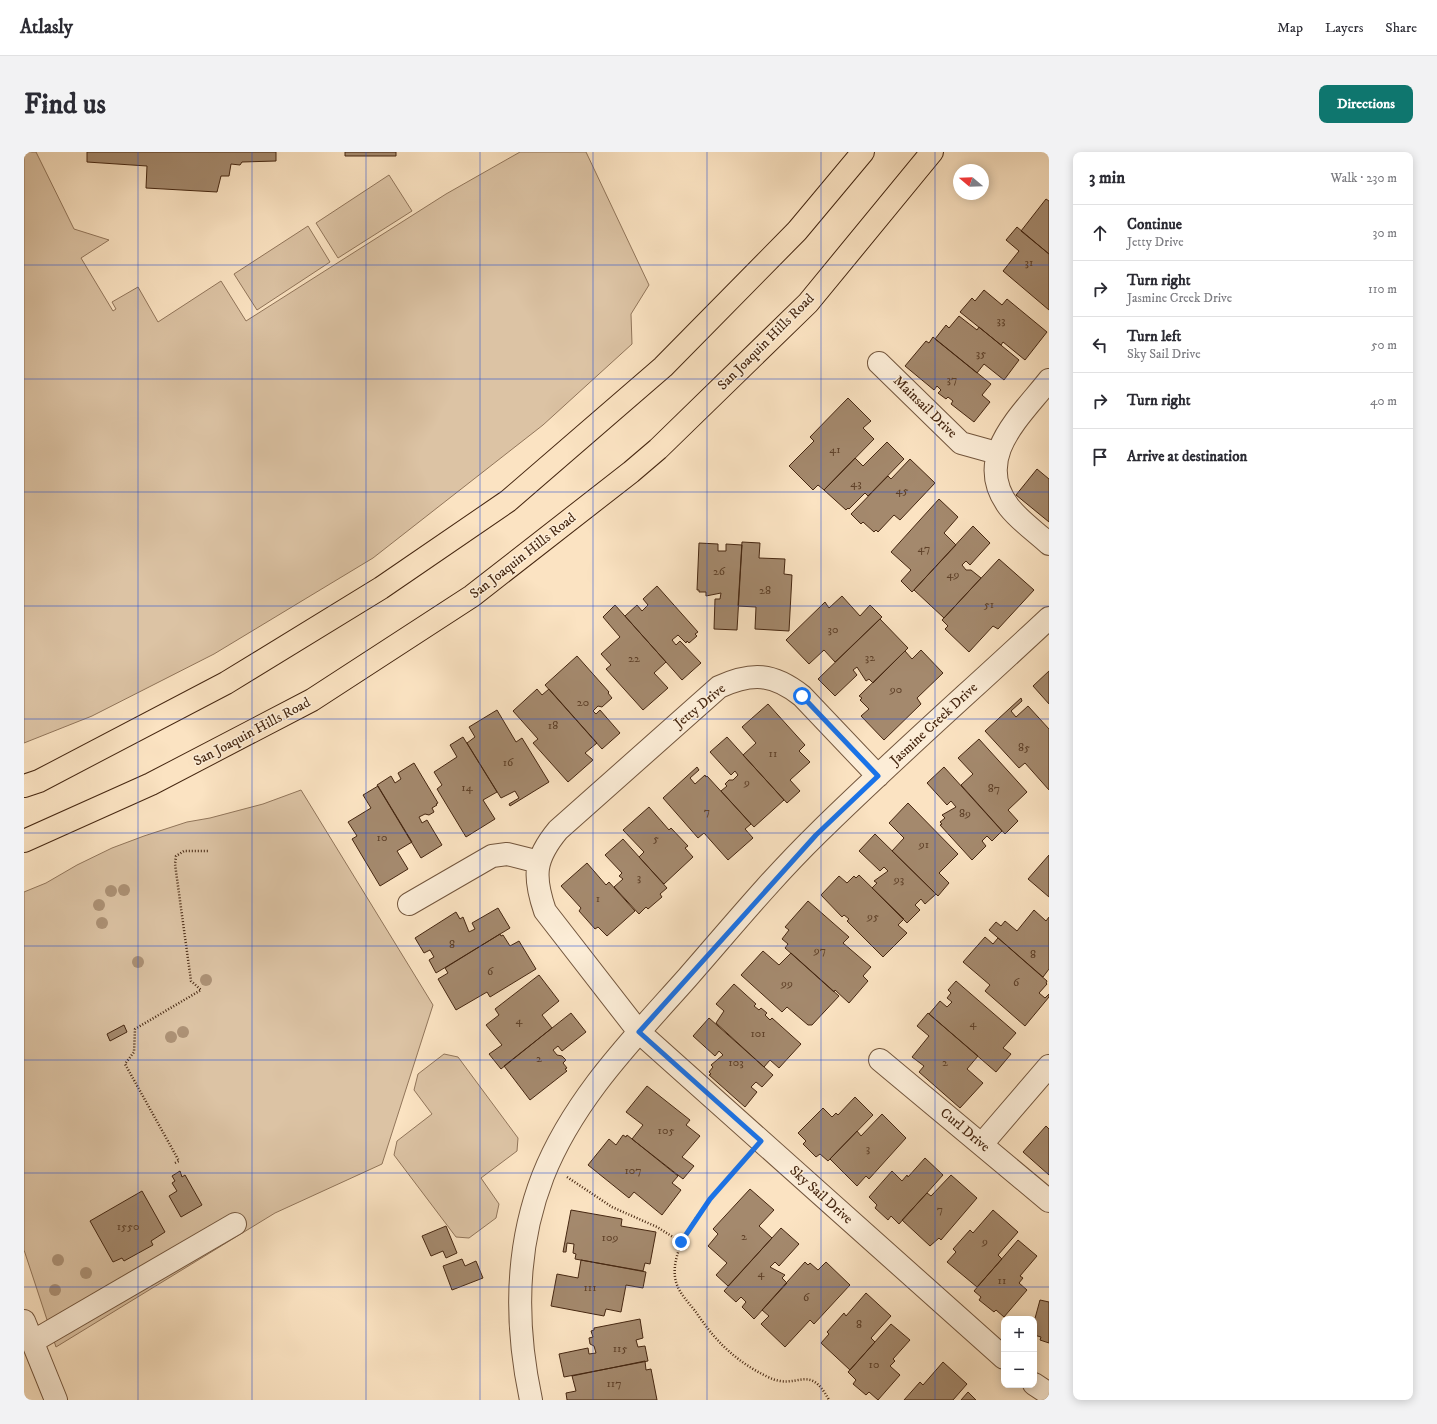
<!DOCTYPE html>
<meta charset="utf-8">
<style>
body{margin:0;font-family:"IM FELL DW Pica",serif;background:#f2f2f3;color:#2b2b33}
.controls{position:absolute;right:12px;bottom:12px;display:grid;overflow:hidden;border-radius:8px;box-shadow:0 2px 10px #0003}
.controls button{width:36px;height:36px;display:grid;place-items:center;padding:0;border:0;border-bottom:1px solid #e1e1e2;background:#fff;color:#2b2b33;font:20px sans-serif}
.compass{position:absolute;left:929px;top:12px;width:36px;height:36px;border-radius:50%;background:#fff;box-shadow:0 2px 10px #0003;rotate:289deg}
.stop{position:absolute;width:12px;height:12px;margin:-9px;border:3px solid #1a73e8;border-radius:50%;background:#fff}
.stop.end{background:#1a73e8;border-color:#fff;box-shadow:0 1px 4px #0008}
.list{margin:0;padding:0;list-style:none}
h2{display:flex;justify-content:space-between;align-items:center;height:52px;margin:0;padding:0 16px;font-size:17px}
h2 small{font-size:13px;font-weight:400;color:#7c7c81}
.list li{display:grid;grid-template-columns:26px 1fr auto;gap:12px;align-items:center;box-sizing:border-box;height:56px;padding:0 16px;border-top:1px solid #e1e1e2}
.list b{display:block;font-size:15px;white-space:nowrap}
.list p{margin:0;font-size:13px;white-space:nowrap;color:#7c7c81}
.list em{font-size:13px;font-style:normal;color:#7c7c81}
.icon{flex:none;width:22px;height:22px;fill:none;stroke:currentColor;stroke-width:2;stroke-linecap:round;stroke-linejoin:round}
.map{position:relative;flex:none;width:1025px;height:1248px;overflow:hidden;border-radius:8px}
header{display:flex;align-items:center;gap:24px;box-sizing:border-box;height:56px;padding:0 20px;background:#fff;border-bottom:1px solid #e1e1e2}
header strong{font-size:19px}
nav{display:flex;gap:22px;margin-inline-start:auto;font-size:14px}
.intro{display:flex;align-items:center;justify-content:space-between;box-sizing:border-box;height:96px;padding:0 24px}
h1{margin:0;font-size:28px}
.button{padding:10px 18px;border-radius:8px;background:#0f766e;color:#fff;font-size:14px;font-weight:700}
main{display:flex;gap:24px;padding:0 24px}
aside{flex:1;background:#fff;border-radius:8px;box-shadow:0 2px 10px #0003}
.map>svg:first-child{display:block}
.green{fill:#dcc3a4;stroke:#91755a}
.building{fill:#a4896d;stroke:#462711}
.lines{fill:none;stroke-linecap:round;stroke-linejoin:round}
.minor-casing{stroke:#73563d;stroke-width:24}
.major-casing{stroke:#462711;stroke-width:24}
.path{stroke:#462711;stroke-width:2.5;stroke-dasharray:1 2;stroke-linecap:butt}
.minor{stroke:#fcedd7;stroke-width:22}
.major{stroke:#fbe3c2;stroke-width:22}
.tree{fill:#ac9175}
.route{stroke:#1a73e8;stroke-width:5}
.grid{fill:none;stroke:#1d4ed8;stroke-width:1;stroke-opacity:0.55}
.labels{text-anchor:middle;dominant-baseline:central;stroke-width:3;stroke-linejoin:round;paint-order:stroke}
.number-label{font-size:12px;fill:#5e4028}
.street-label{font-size:14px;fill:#462711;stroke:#fcedd7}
</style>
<header>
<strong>Atlasly</strong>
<nav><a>Map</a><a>Layers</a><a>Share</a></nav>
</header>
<div class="intro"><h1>Find us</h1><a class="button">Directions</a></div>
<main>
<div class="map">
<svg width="1025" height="1248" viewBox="0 0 1025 1248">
<rect width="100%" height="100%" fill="#fbe3c2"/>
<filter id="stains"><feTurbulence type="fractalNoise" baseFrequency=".005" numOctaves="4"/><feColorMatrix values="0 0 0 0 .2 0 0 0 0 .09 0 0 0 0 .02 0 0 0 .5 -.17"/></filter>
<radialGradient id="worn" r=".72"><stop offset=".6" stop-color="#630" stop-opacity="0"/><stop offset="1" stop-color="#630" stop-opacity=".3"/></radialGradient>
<!-- green -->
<path class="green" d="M0 0H12L50 77 85 88 57 106 89 159 92 157 88 150 114 135 134 170 197 129 222 169 422 42 496 0H562L625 133 607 162 608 192 519 273 349 406 190 502 68 564 0 591Z
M365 23 388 59 314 106 292 71Z
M284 74 306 110 233 158 210 122Z
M277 638 409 853 358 1012 251 1061 32 1195 0 1098V740L22 731 53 713 88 696 120 684 163 670 186 666 239 652Z
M420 902 434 905 494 986 493 999 457 1026 475 1052 472 1066 445 1086 432 1085 370 1003 373 989 408 962 390 938 394 922Z"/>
<!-- building -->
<path class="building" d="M63 0H252V9L218 10 216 13 207 12 205 24H197L193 40 122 36 123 14 63 10Z
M321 0H372V4H321Z
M1022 47 1025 49V102L997 79Z
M993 75 1025 102V158L979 119 995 99 982 88Z
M960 138 978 153 983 147 1023 180 1001 208 979 190 977 193 936 160 948 146 951 149Z
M935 164 953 178 955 175 995 208 980 228 960 212 953 221 911 187 922 173 925 176Z
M909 185 967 232 958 243 966 250 950 270 927 252 929 249 924 245 922 247 914 241 917 238 913 234 910 238 881 214 902 189 905 191Z
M824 246 847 269 839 276 850 287 800 338 794 333 789 338 765 314 790 289 786 285Z
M863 290 880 307 844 344 841 341 825 357 824 356 822 358 800 338 831 306 839 314Z
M886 307 911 331 876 368 870 363 854 380 852 378 850 380 839 370 837 372 827 362 864 324 867 327Z
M1013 317 1025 327V370L992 343Z
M915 347 934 365 920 381 932 393 888 440 877 429 887 418 867 400Z
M949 374 966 391 946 413 942 409 938 413 942 418H947L957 426 920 466 890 438Z
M718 390 736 391 735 406 761 407 760 422 768 423 765 479 731 477 732 455 714 454Z
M675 391 694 392V399H702V392L718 393 713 478 690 477 691 447H696L697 441 682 444V440H675V438H673Z
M975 407 1010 438 974 477 969 474 945 500 921 477 924 474 918 468Z
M633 434 674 480 671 482 673 484 665 491 663 489 662 491 654 483 648 488 652 493 656 489 677 511 658 528 601 464 613 453 618 459 624 453 619 447Z
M818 444 836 464 846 453 858 465 811 510 800 498 785 512 762 488 801 450 805 456Z
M591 453 642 510 630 521 644 536 619 558 582 517 587 513 577 502 596 485 579 465Z
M856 467 884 496 849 531 845 527 842 529 833 515 829 518 833 523 811 544 794 527Z
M897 498 919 521 893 546 897 552 860 588 837 564 845 557 836 548 838 546 835 544 881 499 888 507Z
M553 504 585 540 584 541 588 546 578 555 574 554 569 559 572 562 576 558 596 581 578 597 521 533Z
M1025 519V552L1009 534Z
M513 537 518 543 525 537 573 591 561 601 569 608 544 630 509 591 514 587 489 559Z
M997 546 998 549 987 559 992 565 1004 554 1025 577V638L1001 611 995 616 961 579Z
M744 552 781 593 775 599 786 610 766 628 776 639 763 651 719 603 732 591 718 575Z
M473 558 492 590 498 586 525 630 486 654 485 652 495 646 491 639 477 646 443 591 451 585 445 575Z
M439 585 473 640 459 648 471 667 442 685 413 637 418 633 410 620 433 605 426 593Z
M703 585 760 648 730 675 697 639 703 634 701 632 705 628H709L714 623 711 619 707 623 686 600Z
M955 587 1003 640 984 658 994 669 981 682 937 633 949 622 934 606Z
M390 611 414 651 412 652 413 653 408 656 410 660 405 663 401 662 395 665 398 671 403 668 418 693 397 706 353 633 367 624 371 631 377 627 374 621Z
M673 615 675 618 666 626 671 632 681 623 682 625 683 624 727 672 721 677 729 686 704 708 680 681 674 686 639 646Z
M920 615 978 679 968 689 963 684 958 689 962 694 948 708 916 673 918 672 916 670 921 666 918 663 932 655 927 649 923 653 903 631Z
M354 634 388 690 373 699 384 717 356 734 328 687 333 684 324 670 347 656 339 643Z
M884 651 934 702 915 721 925 731 914 744 868 699 880 686 865 671Z
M625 655 645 678 647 676 664 694 661 696 669 705 640 732 615 705 620 700 599 678Z
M851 682 912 742 901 752 897 747 891 753 896 758 883 771 848 736 853 731 850 729 864 719 860 715 856 719 835 699Z
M599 687 643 736 636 742 638 745 624 757 622 755 615 762 590 735 599 727 595 724 598 721 581 703Z
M1025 703V745L1004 727Z
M563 711 582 733 585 730 611 759 583 784 574 775 571 777 555 759 557 756 537 734Z
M835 723 880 767 874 773 883 781 859 805 823 769 825 767 820 763 818 765 797 743 815 724 823 731 830 724 832 726Z
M784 749 825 785 819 791 847 815 839 824 844 829 825 851 811 838 810 840 761 796 764 792 758 787 765 778 761 775Z
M474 756 486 776 412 821 405 808 410 805 406 798 400 801 391 786 432 760 436 767 439 765 445 780 451 777 448 771Z
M1010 758 1022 769 1025 765V817L1019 825 965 778 972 770 977 774 981 769 993 779Z
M476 782 477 784 479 783 486 794 495 789 512 817 466 845 463 840 432 858 414 827 424 821 421 816Z
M961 785 969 792 974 786 1023 829 1022 831 1023 832 1015 841 1021 846 1025 842V845L1001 874 961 839 966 833 939 810Z
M739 799 755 813 767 801 815 844 788 873H784L763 855 758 860 717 823Z
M515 823 535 849 518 863 528 876 477 917 465 902 478 893 462 873 475 863 471 857Z
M932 829 992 881 979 896 987 902 972 920 905 862 916 849 923 855 928 850 923 846 927 841 924 838Z
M710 832 732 852 730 854 735 858 737 856 743 861 741 863 746 868 748 866 777 892 755 916 746 908 740 915 692 871 700 859 692 852Z
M547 861 562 880 538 899 534 894 529 898 533 903 538 904 542 908 539 911 543 916 541 917 543 919 506 948 480 914Z
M904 861 954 904 943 917 959 931 936 956 895 920 900 914 888 905 905 884 893 874Z
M685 866 749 923 738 935 732 930 727 935 733 940 721 955 685 923 687 922 685 920 689 915 687 913 699 903 695 899 691 904 669 884Z
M100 873 103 880 86 889 83 882Z
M623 934 666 968 662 973 676 984 658 1005 670 1014 659 1027 608 987 619 973 602 960Z
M831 945 849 963 804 1009 796 1002 792 1005 779 992 782 989 774 981 799 956 808 965 812 961 814 963Z
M858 962 882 986 845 1027 842 1024 833 1034 806 1007 833 979 837 984Z
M1022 974 1025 977V1023L999 1000Z
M599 983 602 985 603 983 608 987 654 1024 648 1031 657 1038 638 1063 610 1040 605 1046 564 1013 585 987 592 993Z
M901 1006 919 1023 875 1072 867 1064 864 1068 851 1056 853 1053 845 1045 868 1019 878 1029 883 1023 884 1025Z
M156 1019 158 1025 161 1023 178 1053 157 1065 145 1044 153 1039 148 1031 151 1029 148 1024Z
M927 1023 953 1046 917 1088 915 1086 906 1094 878 1068 903 1041 907 1044Z
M726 1037 750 1058 735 1074 748 1086 704 1134 692 1123 703 1111 684 1094 694 1082 689 1077Z
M118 1039 141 1080 127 1089 129 1093 100 1109 98 1106 89 1110 66 1069Z
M547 1058 598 1067 597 1074 632 1080 626 1112 621 1111 619 1119 551 1107 552 1102 549 1101 550 1092 543 1091 542 1100H539Z
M969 1058 994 1080 974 1103 978 1107 953 1135 923 1110 932 1100 929 1097 946 1078 949 1081Z
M422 1074 433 1101 422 1106 419 1099 407 1104 398 1084Z
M757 1076 775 1092 755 1114 751 1110 746 1115 761 1123 758 1126 763 1131 730 1167 718 1155 722 1150 717 1145 712 1150 700 1139Z
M994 1088 1013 1104 996 1124 999 1126 995 1131 1003 1138 980 1165 972 1158 970 1160 955 1148 957 1145 950 1139Z
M438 1107 441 1114 452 1109 459 1126 428 1138 419 1114Z
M557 1108 622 1120 619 1136 602 1133 597 1160 582 1157 580 1164 527 1154 533 1122 554 1126Z
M781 1110 784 1113 786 1111 794 1118 802 1110 826 1133 790 1172 786 1168 761 1195 737 1172 745 1164 738 1158Z
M842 1141 867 1164 847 1186 851 1190 826 1218 797 1191 805 1182 803 1180 820 1161 822 1164Z
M1016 1148 1025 1150V1191L1016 1188 1017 1185 1010 1183V1170Z
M616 1167 619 1186 612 1188 614 1195 621 1194 624 1209 540 1225 535 1202 564 1196 565 1202 572 1201 570 1194 566 1192 565 1186 569 1185 567 1179 570 1178V1176Z
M867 1172 886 1188 869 1207 871 1209 866 1214 876 1223 854 1248 845 1240 842 1243 829 1232 832 1228 824 1220Z
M621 1209 622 1218 627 1217 633 1248H543L542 1241 552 1239 548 1224Z
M919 1210 943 1232 929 1248H880L896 1230 899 1233Z
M944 1240 952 1248H937Z"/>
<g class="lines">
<!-- minor casing -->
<g class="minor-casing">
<path id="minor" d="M855 211 937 291 973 301
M1025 228C996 265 948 306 985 355 996 369 1012 380 1025 392
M854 624 778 544C749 521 728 520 695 535L534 678C510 707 509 724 521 759L615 880 980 1206
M385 752 468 704 483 702 515 710
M856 908 1025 1049
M958 992 1025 914
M0 1169 32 1248
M8 1190 211 1072
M1010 1232 1025 1242
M507 1248C491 1173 491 1096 519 1024 550 946 609 887 664 825 706 777 747 727 793 682 868 608 948 538 1025 466"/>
</g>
<!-- major casing -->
<g class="major-casing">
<path id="major" d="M0 634 15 629 202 531 357 436 484 349 639 215 773 79 839 0
M0 689 127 632 288 548 448 444 607 320 634 297 784 151 908 0"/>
</g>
<!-- path -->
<path class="path" d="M722 1006C697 1034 646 1086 651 1125 653 1141 666 1151 674 1163 693 1191 713 1210 744 1225 774 1240 784 1209 805 1248
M151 1011 155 1009 101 912 110 900 111 877 177 838 167 829 151 712 152 704 160 699H184
M543 1025 588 1055 633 1075 657 1090"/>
<!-- minor -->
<use href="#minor" class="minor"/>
<!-- major -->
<use href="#major" class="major"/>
</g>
<!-- trees -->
<g class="tree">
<circle cx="100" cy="738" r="6"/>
<circle cx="87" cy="739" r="6"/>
<circle cx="75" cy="753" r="6"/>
<circle cx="78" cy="771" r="6"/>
<circle cx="114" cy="810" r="6"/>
<circle cx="182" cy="828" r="6"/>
<circle cx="159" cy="880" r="6"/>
<circle cx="147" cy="885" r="6"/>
<circle cx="34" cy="1108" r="6"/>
<circle cx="62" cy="1121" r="6"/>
<circle cx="31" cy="1138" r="6"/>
</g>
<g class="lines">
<!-- route -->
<path class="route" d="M657 1090 686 1047 737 989 615 880 792 683 854 624 778 544"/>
</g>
<!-- grid -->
<path class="grid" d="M114 0V1248M228 0V1248M342 0V1248M456 0V1248M569 0V1248M683 0V1248M797 0V1248M911 0V1248M0 113H1025M0 227H1025M0 340H1025M0 454H1025M0 567H1025M0 681H1025M0 794H1025M0 908H1025M0 1021H1025M0 1135H1025"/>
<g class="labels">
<!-- number labels -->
<g class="number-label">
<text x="1005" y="110">31</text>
<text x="977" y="168">33</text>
<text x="957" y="201">35</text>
<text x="928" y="227">37</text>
<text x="811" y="297">41</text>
<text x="832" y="331">43</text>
<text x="878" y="338">45</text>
<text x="900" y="396">47</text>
<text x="695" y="419">26</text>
<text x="929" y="422">49</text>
<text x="741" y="438">28</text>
<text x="965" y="452">51</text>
<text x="809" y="477">30</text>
<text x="846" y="505">32</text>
<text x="610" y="506">22</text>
<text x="872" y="537">90</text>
<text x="559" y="550">20</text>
<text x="529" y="573">18</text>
<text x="1000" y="595">85</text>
<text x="749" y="601">11</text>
<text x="484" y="610">16</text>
<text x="723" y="630">9</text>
<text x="443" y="635">14</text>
<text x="970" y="636">87</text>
<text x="683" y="659">7</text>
<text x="941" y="661">89</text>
<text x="358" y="685">10</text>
<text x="632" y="686">5</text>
<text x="900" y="692">91</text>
<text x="615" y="725">3</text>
<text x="875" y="727">93</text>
<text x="574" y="746">1</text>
<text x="849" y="764">95</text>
<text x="428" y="792">8</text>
<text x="796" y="798">97</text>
<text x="1009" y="802">8</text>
<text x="466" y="819">6</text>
<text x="992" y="830">6</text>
<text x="763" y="831">99</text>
<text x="495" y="868">4</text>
<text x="949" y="871">4</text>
<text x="734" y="881">101</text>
<text x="515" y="906">2</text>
<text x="712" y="910">103</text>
<text x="921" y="910">2</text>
<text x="642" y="978">105</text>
<text x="844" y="996">3</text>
<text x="609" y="1018">107</text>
<text x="916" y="1057">7</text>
<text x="104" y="1074">1550</text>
<text x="720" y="1084">2</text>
<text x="586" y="1085">109</text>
<text x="961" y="1089">9</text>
<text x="737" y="1121">4</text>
<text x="978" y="1128">11</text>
<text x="566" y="1135">111</text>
<text x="782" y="1145">6</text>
<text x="835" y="1172">8</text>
<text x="596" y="1196">115</text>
<text x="850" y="1212">10</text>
<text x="590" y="1231">117</text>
</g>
<!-- street labels -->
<g class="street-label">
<text transform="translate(742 190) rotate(-45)">San Joaquin Hills Road</text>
<text transform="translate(901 255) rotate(44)">Mainsail Drive</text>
<text transform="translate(499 404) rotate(-38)">San Joaquin Hills Road</text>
<text transform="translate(676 554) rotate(-39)">Jetty Drive</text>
<text transform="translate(910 572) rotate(-43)">Jasmine Creek Drive</text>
<text transform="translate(228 580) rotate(-28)">San Joaquin Hills Road</text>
<text transform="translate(941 978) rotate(40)">Curl Drive</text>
<text transform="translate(797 1043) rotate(42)">Sky Sail Drive</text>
</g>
</g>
<rect width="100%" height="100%" filter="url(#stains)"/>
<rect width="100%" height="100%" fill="url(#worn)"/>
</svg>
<div class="controls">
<button>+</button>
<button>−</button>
</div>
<svg class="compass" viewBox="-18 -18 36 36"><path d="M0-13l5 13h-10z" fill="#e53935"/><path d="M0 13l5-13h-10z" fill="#7c7c81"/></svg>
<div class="stop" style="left:778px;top:544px"></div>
<div class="stop end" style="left:657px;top:1090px"></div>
</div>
<aside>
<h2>3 min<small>Walk · 230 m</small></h2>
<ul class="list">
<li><svg class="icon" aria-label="ahead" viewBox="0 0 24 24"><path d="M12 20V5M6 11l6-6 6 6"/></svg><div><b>Continue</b><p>Jetty Drive</p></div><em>30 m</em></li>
<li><svg class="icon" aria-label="right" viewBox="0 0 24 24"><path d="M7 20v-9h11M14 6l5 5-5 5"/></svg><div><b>Turn right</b><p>Jasmine Creek Drive</p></div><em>110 m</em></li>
<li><svg class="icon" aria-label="left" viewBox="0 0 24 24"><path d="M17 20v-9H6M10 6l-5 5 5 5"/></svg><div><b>Turn left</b><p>Sky Sail Drive</p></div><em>50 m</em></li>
<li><svg class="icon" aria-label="right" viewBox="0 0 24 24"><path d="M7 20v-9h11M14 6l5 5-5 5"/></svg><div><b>Turn right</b></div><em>40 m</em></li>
<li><svg class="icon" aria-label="arrive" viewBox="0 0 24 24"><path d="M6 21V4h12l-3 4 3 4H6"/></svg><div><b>Arrive at destination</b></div></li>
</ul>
</aside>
</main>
